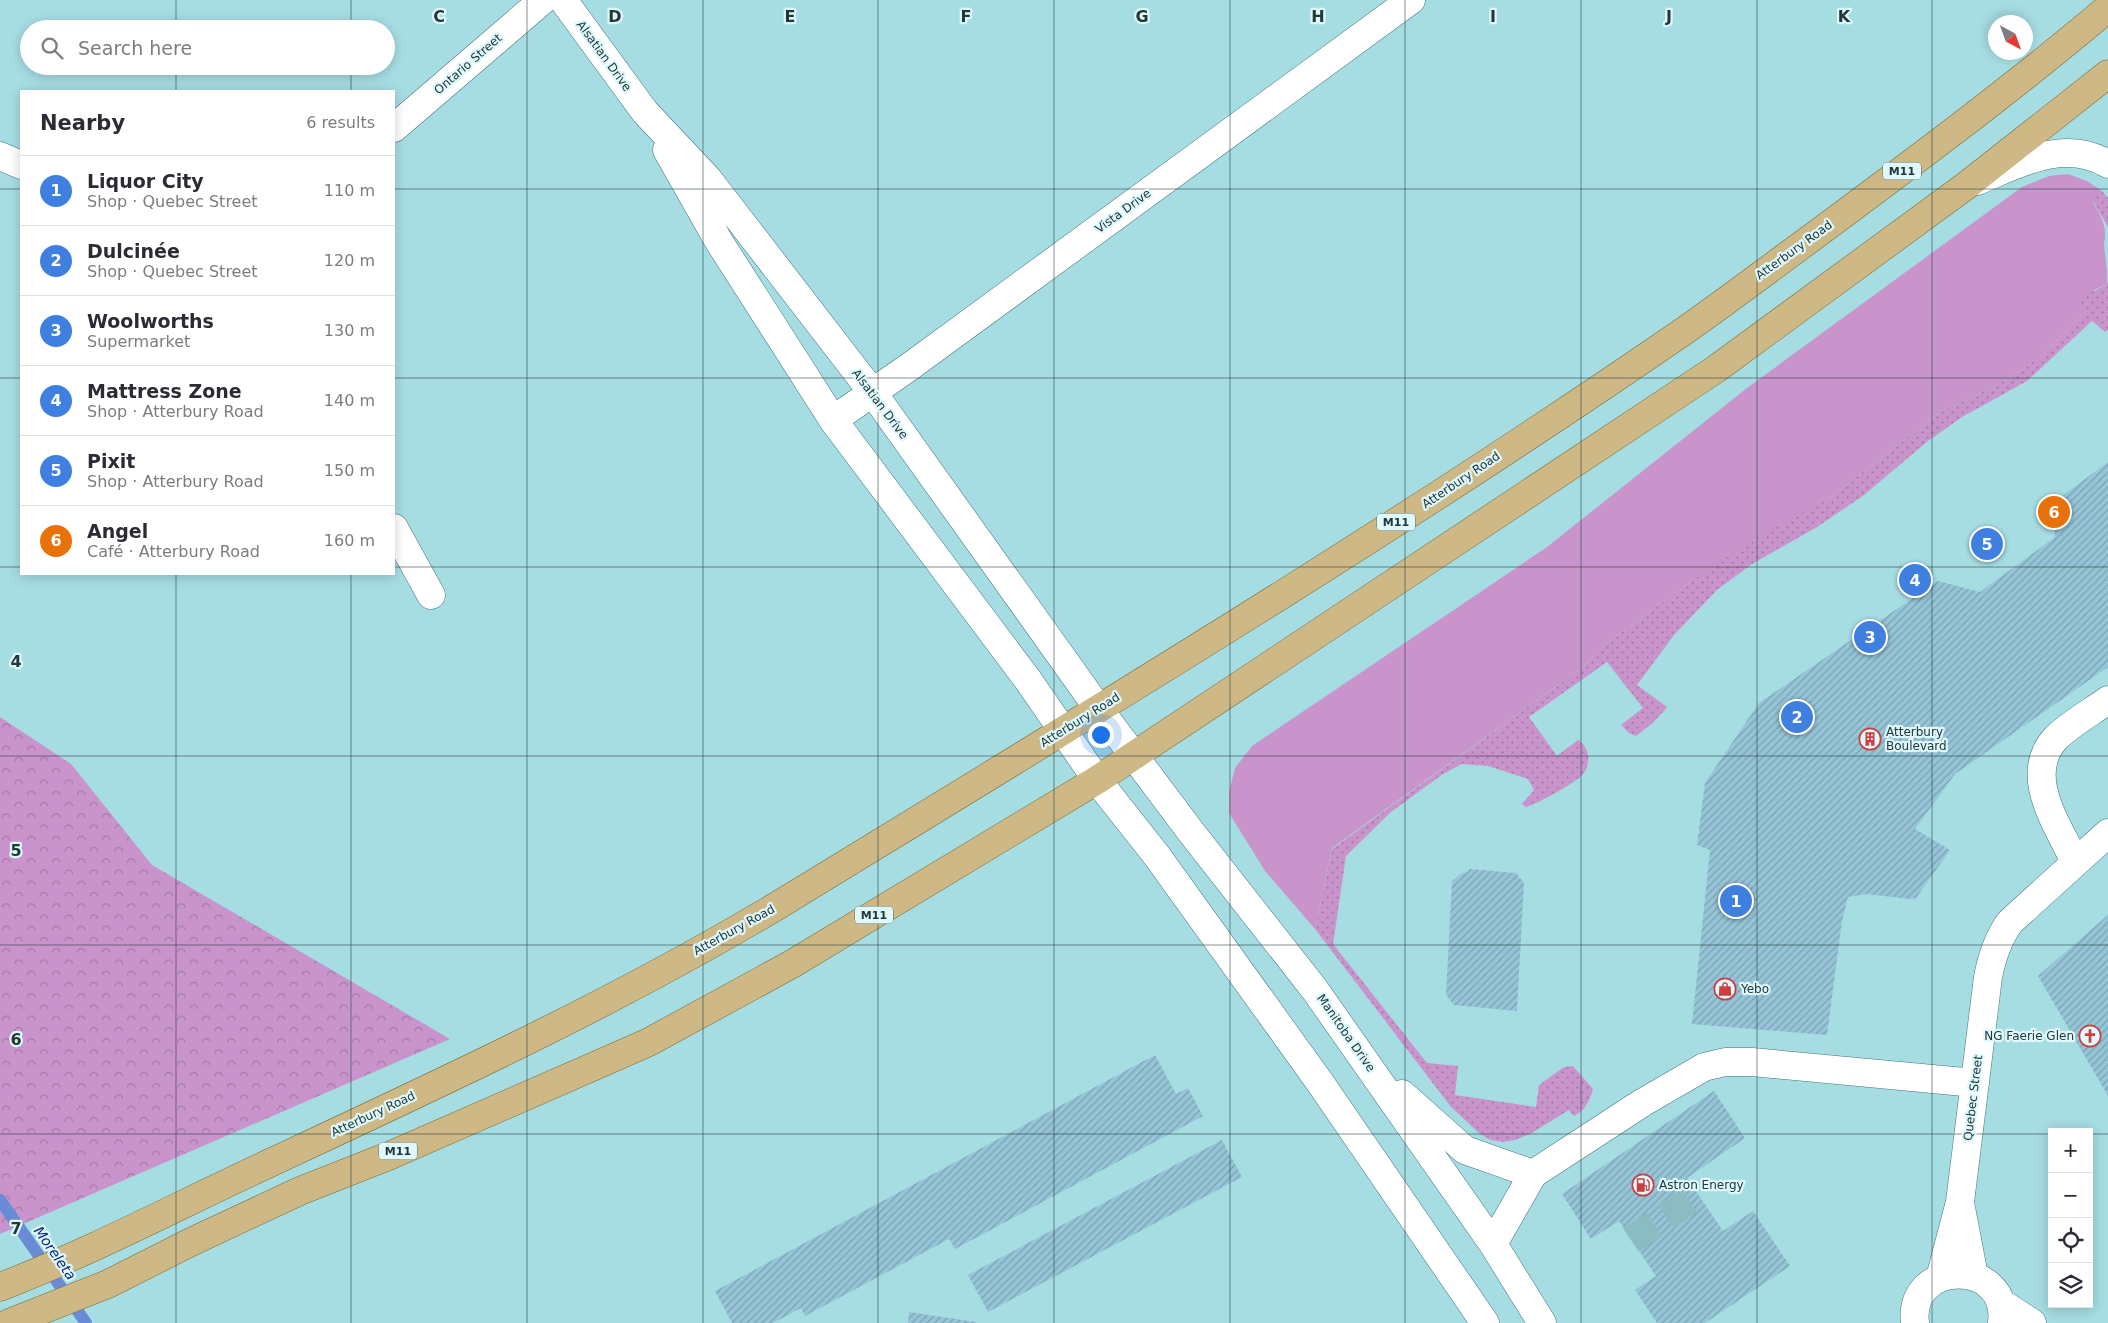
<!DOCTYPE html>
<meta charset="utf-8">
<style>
body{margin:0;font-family:"DejaVu Sans",sans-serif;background:#f7f7f7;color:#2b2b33}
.controls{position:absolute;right:15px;bottom:15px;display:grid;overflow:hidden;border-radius:0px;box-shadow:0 2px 12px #0003}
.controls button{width:45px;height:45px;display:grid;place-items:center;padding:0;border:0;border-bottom:1px solid #e1e1e2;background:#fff;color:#2b2b33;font:25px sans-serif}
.compass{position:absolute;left:1988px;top:15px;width:45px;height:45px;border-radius:50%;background:#fff;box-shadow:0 2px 12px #0003;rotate:139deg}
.you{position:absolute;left:1100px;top:734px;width:18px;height:18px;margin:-12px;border:4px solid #fff;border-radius:50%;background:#1a73e8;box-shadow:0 0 0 8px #1a73e833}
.badge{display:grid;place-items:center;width:32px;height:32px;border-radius:50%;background:#d93025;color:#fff;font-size:16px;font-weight:700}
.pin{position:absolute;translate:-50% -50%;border:2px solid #fff;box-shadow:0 1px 5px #0006}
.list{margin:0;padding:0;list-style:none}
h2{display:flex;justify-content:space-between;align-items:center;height:65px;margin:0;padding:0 20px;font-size:21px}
h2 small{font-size:16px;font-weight:400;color:#7c7c81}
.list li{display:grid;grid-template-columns:32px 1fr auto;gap:15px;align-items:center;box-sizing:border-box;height:70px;padding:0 20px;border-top:1px solid #e1e1e2}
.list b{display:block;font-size:19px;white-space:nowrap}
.list p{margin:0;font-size:16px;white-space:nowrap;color:#7c7c81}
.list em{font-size:16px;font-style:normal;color:#7c7c81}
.icon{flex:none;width:28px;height:28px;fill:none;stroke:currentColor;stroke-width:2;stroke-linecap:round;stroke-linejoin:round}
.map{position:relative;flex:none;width:2108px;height:1323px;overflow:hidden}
.search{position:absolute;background:#fff;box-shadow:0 2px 12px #0003;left:20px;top:20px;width:375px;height:55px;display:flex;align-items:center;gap:12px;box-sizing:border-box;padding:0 18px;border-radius:28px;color:#7c7c81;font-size:19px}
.panel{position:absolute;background:#fff;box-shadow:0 2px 12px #0003;left:20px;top:90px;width:375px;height:485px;border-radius:0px}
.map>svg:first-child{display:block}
.grass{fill:#c994cc}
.park{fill:url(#park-crowns)}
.garden{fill:url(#garden-dots)}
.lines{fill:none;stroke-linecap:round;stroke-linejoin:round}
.stream{stroke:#6a8bd6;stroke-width:12}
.building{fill:url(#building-hatch)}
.minor-tunnel{stroke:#8bbcc1;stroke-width:28;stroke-dasharray:28 14;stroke-linecap:butt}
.minor-casing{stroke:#41757b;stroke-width:29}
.major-casing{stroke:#7c6c36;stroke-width:29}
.minor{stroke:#fff;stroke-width:28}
.major{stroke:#ceb885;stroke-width:28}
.grid{fill:none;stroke:#213739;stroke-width:1;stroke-opacity:0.55}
.labels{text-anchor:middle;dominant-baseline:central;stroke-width:4.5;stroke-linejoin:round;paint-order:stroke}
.shield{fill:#def8fb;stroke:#5a7173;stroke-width:1}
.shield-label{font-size:11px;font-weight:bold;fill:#213739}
.street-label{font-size:12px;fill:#213739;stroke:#def8fb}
.poi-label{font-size:12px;fill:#213739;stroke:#def8fb;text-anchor:start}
.water-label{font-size:14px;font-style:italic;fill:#0a247a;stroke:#def8fb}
.grid-label{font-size:16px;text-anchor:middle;font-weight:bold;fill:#213739;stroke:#def8fb;stroke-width:4.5;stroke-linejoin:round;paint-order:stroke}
</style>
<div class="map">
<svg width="2108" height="1323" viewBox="0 0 2108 1323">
<defs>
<pattern id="park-crowns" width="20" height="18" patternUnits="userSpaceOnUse" patternTransform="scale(1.25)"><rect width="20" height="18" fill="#c994cc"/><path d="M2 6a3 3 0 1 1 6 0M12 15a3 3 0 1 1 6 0" fill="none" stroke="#a37aa7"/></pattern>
<pattern id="garden-dots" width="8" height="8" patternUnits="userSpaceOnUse" patternTransform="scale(1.25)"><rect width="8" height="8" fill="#c994cc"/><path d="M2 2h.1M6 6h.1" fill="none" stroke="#a37aa7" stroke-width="1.8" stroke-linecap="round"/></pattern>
<pattern id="building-hatch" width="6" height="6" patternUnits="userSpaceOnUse" patternTransform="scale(1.25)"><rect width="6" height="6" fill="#96c5d8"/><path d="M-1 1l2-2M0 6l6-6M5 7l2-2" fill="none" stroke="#7aa1b0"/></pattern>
</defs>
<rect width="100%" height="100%" fill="#a6dde3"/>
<!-- grass -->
<path class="grass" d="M2068 174 2087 181 2102 191 2093 202C2101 216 2108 228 2104 244 2105 258 2108 270 2107 284L2094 290 2086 311 2042 355 2010 377 1975 396 1943 410 1829 498 1693 580 1603 646 1584 666 1332 848 1315 929 1265 871 1229 813V792L1235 768 1252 746 1547 547 1747 388 2022 187 2049 176Z"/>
<!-- park -->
<path class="park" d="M0 717 71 764 152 865 450 1039 0 1234Z"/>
<!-- garden -->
<path class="garden" d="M2102 191 2108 198V227L2093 201Z
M2108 281V330L2105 332 2092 321 2027 381 1962 417 1928 441 1864 495 1817 527 1752 564 1717 590 1674 635 1637 685 1667 707C1658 719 1648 727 1636 736L1629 733 1621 725 1643 708 1607 662 1529 717 1557 756 1578 740C1589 746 1592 763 1583 774 1577 782 1537 804 1526 807L1522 804 1534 790 1528 779 1488 766 1462 764 1443 774 1391 812 1346 856 1333 944 1427 1063 1458 1066 1455 1095 1536 1107 1539 1085 1564 1067 1573 1066 1593 1089C1590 1100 1585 1111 1574 1116L1569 1110 1530 1134 1515 1140 1503 1142 1491 1140 1480 1134 1451 1107 1315 929 1332 849 1584 666 1603 646 1693 580 1754 539 1829 498 1943 410 1975 396 2010 377 2042 355 2086 311 2079 304 2083 297 2107 284Z"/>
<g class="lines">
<!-- stream -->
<path class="stream" d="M0 1200 86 1323"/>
</g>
<!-- building -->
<path class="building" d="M2108 462V667L1955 774 1915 829 1950 850 1916 898 1909 899 1867 894 1848 897 1842 921 1827 1035 1692 1024 1710 850 1697 845 1705 783 1759 703 1938 581 1980 592 2054 538 2061 497Z
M1469 869 1516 873 1524 883 1517 1011 1454 1005 1446 995 1452 881 1462 873 1468 872Z
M2108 915V1096L2038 976Z
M1155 1055 1176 1094 1188 1088 1203 1116 955 1249 949 1239 805 1316 801 1308 773 1323H732L715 1291Z
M1714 1091 1745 1138 1687 1178 1723 1231 1753 1211 1790 1266 1705 1323H1657L1635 1290 1656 1276 1619 1221 1591 1239 1562 1194Z
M1222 1140 1242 1177 988 1312 968 1275Z
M909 1312 976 1322V1323H908Z"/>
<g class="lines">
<!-- minor-tunnel -->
<path class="minor-tunnel" d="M1631 1240 1698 1195"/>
<!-- minor casing -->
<g class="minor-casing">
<path id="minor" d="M563 0 645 112 708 179 873 393 1098 708 1191 832 1315 990 1493 1244 1542 1323
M394 128 543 0
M667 150 718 240 833 420 1028 680 1097 780 1157 856 1321 1084 1485 1323
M0 156 21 165
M1977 181C2019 164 2063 138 2108 164
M833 420 912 365 1411 0
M394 528 431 595
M2075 862C2058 825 2022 776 2055 739 2067 726 2093 711 2108 700
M1402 1094 1465 1150 1533 1174
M1961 1208 1974 1276
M1493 1244 1533 1174 1642 1103 1704 1067 1725 1062H1752L1975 1083
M1940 1278 1960 1202 1988 977C1992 957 1998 938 2010 922L2108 833
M2000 1302 2032 1323
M1915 1323C1907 1259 2010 1258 2002 1323"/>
</g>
<!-- major casing -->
<g class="major-casing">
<path id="major" d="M0 1287C93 1251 181 1204 272 1162 445 1081 621 1000 785 901 1089 715 1394 531 1687 329 1728 300 1769 269 1810 239 1911 164 2012 89 2108 8
M9 1323 108 1284 191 1242 300 1191 391 1155 606 1061 649 1042 792 964 1097 780 1716 369 1967 185 2108 74"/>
</g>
<!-- minor -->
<use href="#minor" class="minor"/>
<!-- major -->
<use href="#major" class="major"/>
</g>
<!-- grid -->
<path class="grid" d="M176 0V29M351 0V29M527 0V1323M703 0V1323M878 0V1323M1054 0V1323M1230 0V1323M1405 0V1323M1581 0V1323M1757 0V1323M1932 0V1323M176 66V91M351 66V91M0 189H21M394 189H2108M0 378H21M394 378H2108M0 567H21M394 567H2108M176 574V1323M351 574V1323M0 756H2108M0 945H2108M0 1134H2052M2089 1134H2108"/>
<!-- icons -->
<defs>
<g id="building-ring" transform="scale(1.125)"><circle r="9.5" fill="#def8fb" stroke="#cd3e3e" stroke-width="1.5"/><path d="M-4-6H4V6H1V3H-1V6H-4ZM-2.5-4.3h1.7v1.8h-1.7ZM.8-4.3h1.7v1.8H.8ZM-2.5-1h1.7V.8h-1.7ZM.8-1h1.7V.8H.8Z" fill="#cd3e3e"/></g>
<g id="shop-ring" transform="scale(1.125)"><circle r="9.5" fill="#def8fb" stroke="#cd3e3e" stroke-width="1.5"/><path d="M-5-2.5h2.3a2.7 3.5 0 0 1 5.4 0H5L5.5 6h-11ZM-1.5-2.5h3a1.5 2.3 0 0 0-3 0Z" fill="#cd3e3e"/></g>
<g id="church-ring" transform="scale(1.125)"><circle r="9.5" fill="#def8fb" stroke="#cd3e3e" stroke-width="1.5"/><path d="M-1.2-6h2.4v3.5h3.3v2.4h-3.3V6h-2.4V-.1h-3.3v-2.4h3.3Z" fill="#cd3e3e"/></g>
<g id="fuel-ring" transform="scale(1.125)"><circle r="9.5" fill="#def8fb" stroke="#cd3e3e" stroke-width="1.5"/><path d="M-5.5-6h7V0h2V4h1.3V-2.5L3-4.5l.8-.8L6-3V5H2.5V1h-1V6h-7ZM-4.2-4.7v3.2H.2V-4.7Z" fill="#cd3e3e"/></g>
</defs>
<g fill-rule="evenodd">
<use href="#building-ring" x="1870" y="739"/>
<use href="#shop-ring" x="1725" y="989"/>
<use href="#church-ring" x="2090" y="1036"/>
<use href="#fuel-ring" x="1643" y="1185"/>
</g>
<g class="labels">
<!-- shield labels -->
<g class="shield">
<rect x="1883" y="162.5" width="38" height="17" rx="4"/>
<rect x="1377" y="513.5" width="38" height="17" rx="4"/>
<rect x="855" y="906.5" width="38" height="17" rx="4"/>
<rect x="379" y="1142.5" width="38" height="17" rx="4"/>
</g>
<g class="shield-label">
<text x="1902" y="171">M11</text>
<text x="1396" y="522">M11</text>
<text x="874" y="915">M11</text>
<text x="398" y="1151">M11</text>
</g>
<!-- street labels -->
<g class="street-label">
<text transform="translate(604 56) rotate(54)">Alsatian Drive</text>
<text transform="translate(468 64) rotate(-41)">Ontario Street</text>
<text transform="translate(1123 211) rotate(-36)">Vista Drive</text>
<text transform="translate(1794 250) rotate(-36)">Atterbury Road</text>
<text transform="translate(880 404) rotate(53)">Alsatian Drive</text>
<text transform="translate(1461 480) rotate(-34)">Atterbury Road</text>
<text transform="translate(1080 720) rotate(-32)">Atterbury Road</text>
<text transform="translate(734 930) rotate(-29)">Atterbury Road</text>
<text transform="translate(1346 1033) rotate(55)">Manitoba Drive</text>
<text transform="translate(1973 1098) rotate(-83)">Quebec Street</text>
<text transform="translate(373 1114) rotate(-25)">Atterbury Road</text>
</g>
<!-- poi labels -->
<g class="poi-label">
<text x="1886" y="732">Atterbury<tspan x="1886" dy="14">Boulevard</tspan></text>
<text x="1741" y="989">Yebo</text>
<text x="2074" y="1036" text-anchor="end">NG Faerie Glen</text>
<text x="1659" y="1185">Astron Energy</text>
</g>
<!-- water labels -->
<g class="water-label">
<text transform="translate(55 1253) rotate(55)">Moreleta</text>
</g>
</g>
<g class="grid-label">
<text x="439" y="22">C</text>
<text x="615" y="22">D</text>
<text x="790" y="22">E</text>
<text x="966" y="22">F</text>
<text x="1142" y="22">G</text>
<text x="1318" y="22">H</text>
<text x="1493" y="22">I</text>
<text x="1669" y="22">J</text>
<text x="1844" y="22">K</text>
<text x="16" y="667">4</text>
<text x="16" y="856">5</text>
<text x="16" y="1045">6</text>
<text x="16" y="1234">7</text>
</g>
</svg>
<div class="controls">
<button>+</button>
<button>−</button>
<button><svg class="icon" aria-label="locate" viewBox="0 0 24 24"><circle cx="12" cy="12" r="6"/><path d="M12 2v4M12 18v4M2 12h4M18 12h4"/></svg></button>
<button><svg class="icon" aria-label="layers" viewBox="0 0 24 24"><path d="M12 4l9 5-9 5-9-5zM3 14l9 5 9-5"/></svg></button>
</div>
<svg class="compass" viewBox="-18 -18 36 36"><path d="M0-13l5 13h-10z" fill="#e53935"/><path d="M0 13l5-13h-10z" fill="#7c7c81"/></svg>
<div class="you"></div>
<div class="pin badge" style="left:1736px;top:901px;background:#3f7fe0">1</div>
<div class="pin badge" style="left:1797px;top:717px;background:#3f7fe0">2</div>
<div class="pin badge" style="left:1870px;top:637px;background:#3f7fe0">3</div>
<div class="pin badge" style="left:1915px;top:580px;background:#3f7fe0">4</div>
<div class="pin badge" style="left:1987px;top:544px;background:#3f7fe0">5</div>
<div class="pin badge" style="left:2054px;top:512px;background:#e8710a">6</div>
<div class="search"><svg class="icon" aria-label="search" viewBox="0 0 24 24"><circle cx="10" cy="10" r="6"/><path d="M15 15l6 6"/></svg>Search here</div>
<section class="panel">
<h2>Nearby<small>6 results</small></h2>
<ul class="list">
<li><span class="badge" style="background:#3f7fe0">1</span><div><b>Liquor City</b><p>Shop · Quebec Street</p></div><em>110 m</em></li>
<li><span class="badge" style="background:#3f7fe0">2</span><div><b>Dulcinée</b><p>Shop · Quebec Street</p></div><em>120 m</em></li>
<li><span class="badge" style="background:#3f7fe0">3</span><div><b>Woolworths</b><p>Supermarket</p></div><em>130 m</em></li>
<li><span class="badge" style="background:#3f7fe0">4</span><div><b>Mattress Zone</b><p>Shop · Atterbury Road</p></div><em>140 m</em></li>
<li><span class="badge" style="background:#3f7fe0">5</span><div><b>Pixit</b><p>Shop · Atterbury Road</p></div><em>150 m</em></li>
<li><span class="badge" style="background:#e8710a">6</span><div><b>Angel</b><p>Café · Atterbury Road</p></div><em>160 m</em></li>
</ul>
</section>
</div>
